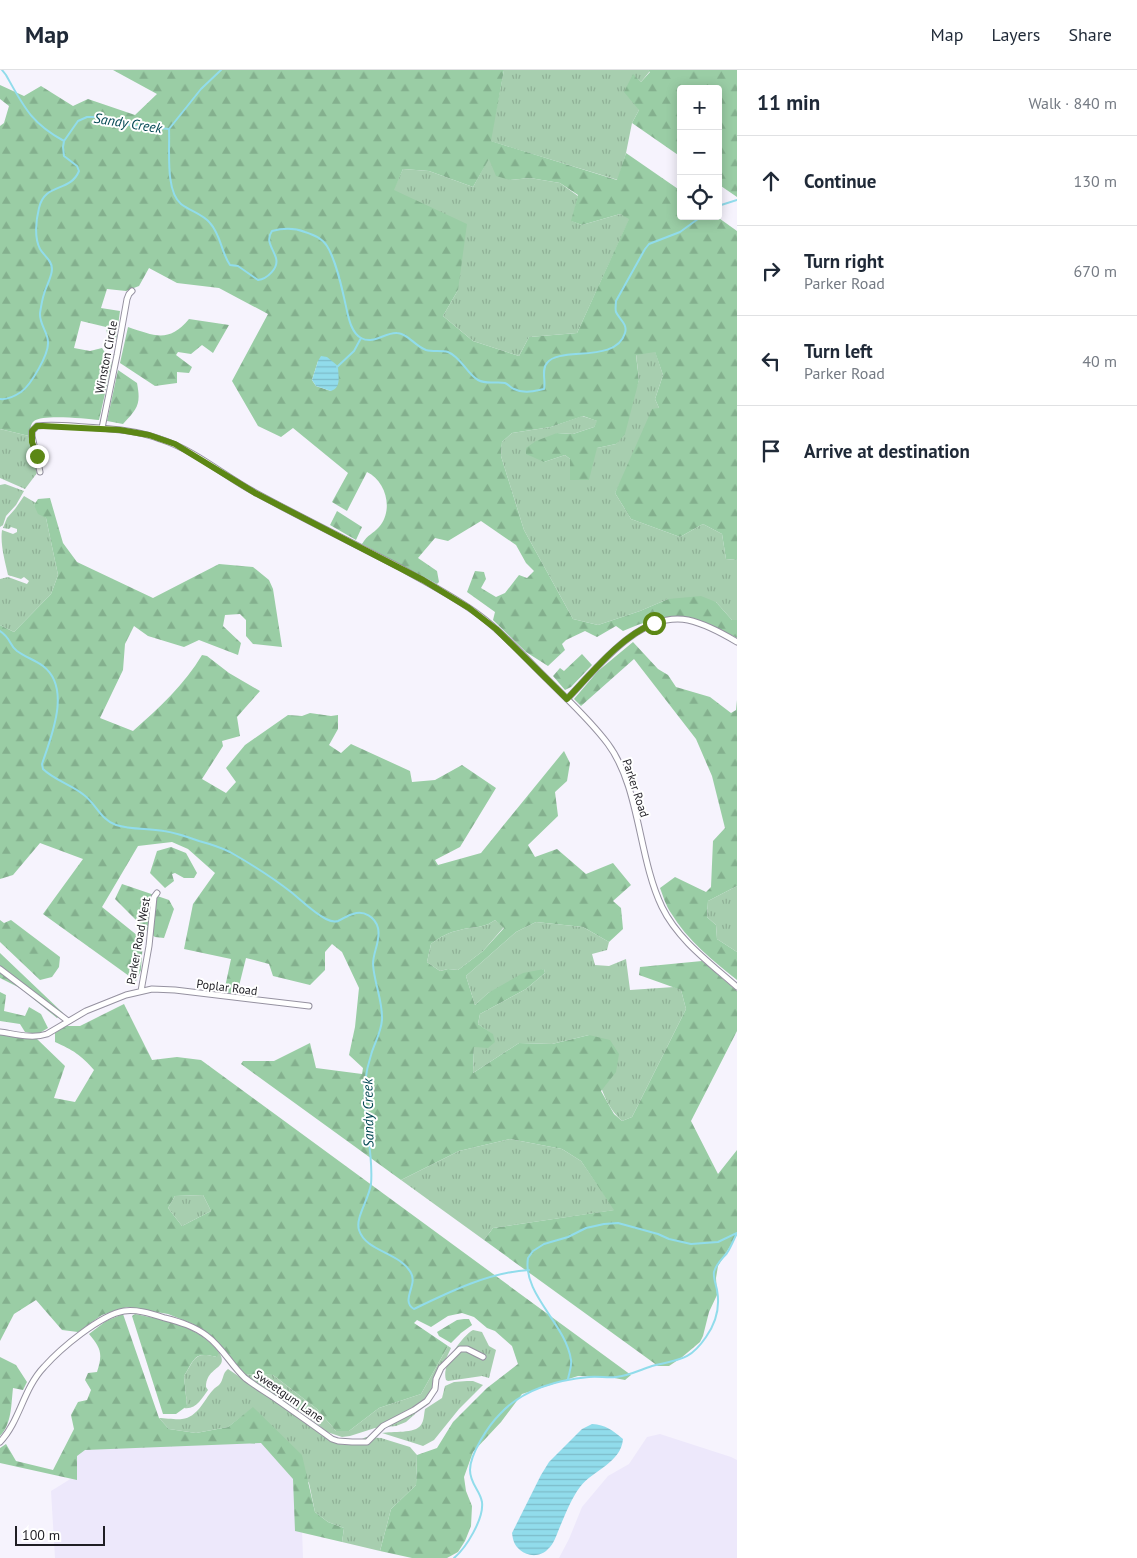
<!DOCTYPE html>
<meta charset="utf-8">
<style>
body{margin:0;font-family:"PT Sans",sans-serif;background:#f6f6f7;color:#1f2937}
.controls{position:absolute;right:15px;top:15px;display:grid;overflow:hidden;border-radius:5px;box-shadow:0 2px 12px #0003}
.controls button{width:45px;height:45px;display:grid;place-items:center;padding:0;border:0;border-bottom:1px solid #e0e1e3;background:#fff;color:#1f2937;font:25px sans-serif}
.scale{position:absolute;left:15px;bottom:12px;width:90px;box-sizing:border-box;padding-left:5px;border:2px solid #1f1e24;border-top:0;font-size:14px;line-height:18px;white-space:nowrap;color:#1f1e24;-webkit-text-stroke:4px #fff;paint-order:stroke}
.stop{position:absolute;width:15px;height:15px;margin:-11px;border:4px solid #5c8715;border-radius:50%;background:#fff}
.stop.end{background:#5c8715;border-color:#fff;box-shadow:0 1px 5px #0008}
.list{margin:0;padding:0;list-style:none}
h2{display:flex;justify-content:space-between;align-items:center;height:65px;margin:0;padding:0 20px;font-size:21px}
h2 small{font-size:16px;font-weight:400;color:#747a83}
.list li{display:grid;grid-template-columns:32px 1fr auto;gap:15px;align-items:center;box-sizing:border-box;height:90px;padding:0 20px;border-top:1px solid #e0e1e3}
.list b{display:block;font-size:19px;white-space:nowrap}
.list p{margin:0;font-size:16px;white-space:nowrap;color:#747a83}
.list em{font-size:16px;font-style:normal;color:#747a83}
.icon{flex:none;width:28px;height:28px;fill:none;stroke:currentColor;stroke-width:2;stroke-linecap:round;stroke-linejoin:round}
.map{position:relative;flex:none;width:737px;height:1488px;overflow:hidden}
header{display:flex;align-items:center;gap:30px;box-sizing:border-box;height:70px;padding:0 25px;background:#fff;border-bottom:1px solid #e0e1e3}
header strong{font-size:24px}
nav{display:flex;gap:28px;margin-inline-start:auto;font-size:18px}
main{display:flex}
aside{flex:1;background:#fff}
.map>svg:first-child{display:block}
.built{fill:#ede8fb}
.grass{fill:url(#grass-tufts)}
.forest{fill:url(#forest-firs);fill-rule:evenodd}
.water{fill:url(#water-rules)}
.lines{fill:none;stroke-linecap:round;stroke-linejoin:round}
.stream{stroke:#91dceb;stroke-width:2}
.street-casing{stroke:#9591a0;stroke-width:7}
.street{stroke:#fff;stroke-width:5}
.route{stroke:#5c8715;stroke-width:6}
.labels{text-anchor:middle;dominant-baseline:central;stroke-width:4;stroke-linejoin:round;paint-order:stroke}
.street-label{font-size:12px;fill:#1f1e24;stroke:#fff}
.water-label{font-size:14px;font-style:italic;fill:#004752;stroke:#fff}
</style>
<header>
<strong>Map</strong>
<nav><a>Map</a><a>Layers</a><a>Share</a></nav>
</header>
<main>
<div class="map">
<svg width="737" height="1488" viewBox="0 0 737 1488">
<defs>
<pattern id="grass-tufts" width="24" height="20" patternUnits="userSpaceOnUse" patternTransform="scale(1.25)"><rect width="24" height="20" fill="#a7ceaf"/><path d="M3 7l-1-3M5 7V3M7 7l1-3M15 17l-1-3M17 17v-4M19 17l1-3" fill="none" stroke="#8fb096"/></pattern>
<pattern id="forest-firs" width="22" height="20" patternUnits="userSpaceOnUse" patternTransform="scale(1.25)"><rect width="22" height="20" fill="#9acda5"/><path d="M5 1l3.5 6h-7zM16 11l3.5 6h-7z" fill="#84b08e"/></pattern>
<pattern id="water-rules" width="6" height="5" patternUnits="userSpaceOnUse" patternTransform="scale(1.25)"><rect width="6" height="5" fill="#91dceb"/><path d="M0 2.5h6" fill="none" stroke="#7dbcc9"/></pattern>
</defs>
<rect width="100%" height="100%" fill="#f6f3fd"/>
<!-- built -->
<path class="built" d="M660 1364 731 1387 737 1390V1488H559L569 1469 582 1437 608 1406 629 1394 647 1367Z
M266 1367 300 1401 303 1488H55L51 1421 72 1408 74 1376Z"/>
<!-- grass -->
<path class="grass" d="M504 0H648L650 1 641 12 633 5 639 40 632 53 626 83 618 110 490 71Z
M489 88 510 110 530 108 560 113 578 126 572 151 582 155 620 144 630 148 577 263 529 267 519 286 473 271 443 246 458 220 393 120 403 99 429 101 473 117Z
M655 281 663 305 655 329 659 338 615 423 631 449 680 467 703 454 722 464 726 489 737 490V550H732L716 532 668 529 640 541 598 555 573 549 524 460 501 386 502 372 512 363 551 357 582 346 598 351 594 357 573 364 557 363 544 392 565 385 570 389 597 378 616 374 639 310 636 284Z
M0 359 29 366 37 403 25 419 0 408Z
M5 414 24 421 16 435 6 446 3 455 0 457V415Z
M24 426 36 433 34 435 46 448 58 505 51 524 14 562 0 555V509L8 507 27 514 29 511 24 507 21 509 8 505C5 491 0 474 2 460L13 464 17 462V459L11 457 9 459 3 458 7 448 15 439Z
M737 816V882L717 869 716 855 707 847 708 831Z
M495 850 504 857 483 881 458 900 448 899 440 901 427 892 431 874C440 867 449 862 460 860 474 856 483 859 495 850Z
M536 852 583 857 609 872 607 880 592 884 595 895 609 896 626 889 630 920 674 917 681 920 686 939 632 1047 622 1051C598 1029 596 995 589 965L552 974 519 973 473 1003 474 977 492 964 478 954 480 944 526 919 545 903 544 899 488 923 475 935 466 906 516 862Z
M510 1069 562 1079 581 1091 615 1140 493 1158 484 1170 401 1110 459 1081Z
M203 1125 211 1141 182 1156 168 1138 175 1126Z
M473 1260 482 1262 489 1276 496 1280 489 1308 482 1306 448 1311 446 1310C441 1296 461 1267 473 1260Z
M448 1276 451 1278 440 1302 439 1311 436 1318 415 1344 406 1352 396 1356 375 1358 350 1366 342 1367 327 1362 307 1346 244 1304 273 1305 317 1339 336 1361H349L379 1338 421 1324Z
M219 1282C230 1300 206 1296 206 1317L208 1320C202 1328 196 1340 184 1338L187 1335 184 1306C195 1289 194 1281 216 1287Z
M228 1299 338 1374 350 1375 366 1367 381 1368 410 1377 417 1385 416 1415 391 1439 380 1481 342 1472 344 1458 328 1452 315 1442 309 1413 253 1338 228 1357 196 1363 169 1359 159 1348C165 1348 177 1350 182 1349 198 1347 203 1331 213 1320 214 1318 217 1317 219 1315 224 1310 222 1303 228 1299Z
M467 1311H473L483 1315 459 1339 434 1370 423 1376 417 1374 382 1363C392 1361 415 1364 421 1355 424 1351 424 1344 425 1339L442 1328 445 1316 454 1312Z"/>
<!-- forest -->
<path class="forest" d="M113 0H504L491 71 617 110 626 83 681 121V146H716L737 161V490L726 489 722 464 703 454 680 467 631 449 615 423 652 339 659 338 655 329 663 305 655 282 636 285 639 310 625 364 616 374 597 378 589 410H570V389L565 385 544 392 526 384V378L536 371 557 363 573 364 594 357 597 351 583 346 551 357 512 363 502 372 501 386 524 460 573 549 598 555 640 541 668 529 701 526 716 532 732 550H737V568C691 544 673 539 623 561L616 556 597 567 585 561 566 570 562 574 565 580 548 596 526 582 493 550 495 542 467 522 475 501 484 502 486 509 481 518 496 527 505 523 519 505 527 508 534 501 526 493 516 475 481 451 448 471 435 468 418 488 437 501 439 512 437 514 362 474C368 464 373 464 379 457 394 440 386 411 367 402L347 441 332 432 348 403 293 358 281 367 258 356 232 311 268 244 219 218 177 213 149 198 139 216 126 221 107 219 101 238 120 241 116 271 108 269 106 257 81 251 74 278 90 281 102 278 112 293 99 350C86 349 44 344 34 351 30 354 30 361 29 366L0 359V56L4 53 9 36 0 29V15L24 26 41 16 73 36 88 29 135 45 157 24ZM489 89 496 106 510 110 530 108 560 113 578 125 571 151 582 155 620 144 629 149 577 263 529 267 519 286 473 271 443 246 458 220 467 154 394 120 403 99 429 101 473 117ZM318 291 337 298 331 321 316 316 312 310Z
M648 0H737V127L718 114V19H681V87L632 53 639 40 624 22 633 4 641 12 650 2Z
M189 249 229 255 213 283 202 275 191 284 178 282 176 285 192 297 189 303 177 302V313L155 316 120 293 128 257C155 266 169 273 189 249Z
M118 300 137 313C141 334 138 338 123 354L107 351Z
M50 428 63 473 77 492 153 528 219 494 253 497 269 510 273 519 282 577 253 574 246 566V550L240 544 225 545 223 556 241 573 238 585 199 570 184 577 148 566 134 556 125 574 123 600 100 648 133 661C158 639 185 614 202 585L207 586 229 603 260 621 237 647 240 666 222 671 223 676 202 709 226 723 236 712 226 698 245 675 288 645 302 646 310 643 331 646 338 645V659L329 675 341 683 351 674 410 701 412 712 435 710 462 695 496 718 460 777 435 790 438 795 481 783 564 681 570 693 567 711 555 722 558 746 528 775 535 787 557 779 586 804 613 793 631 815 613 831 621 838 623 859 609 872 583 857 536 852 516 862 466 906 475 935 488 923 523 903 544 899 545 903 526 919 480 944 478 954 493 964 495 972 488 978 474 977 473 1003 519 973 552 974 589 965 610 970 619 984 616 1002 601 1021 614 1044 622 1051 632 1047 686 939 681 920 639 905 640 897 702 891 737 921V961L691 1051 718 1104 737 1080V1165L718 1196 716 1208 717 1225 709 1242 703 1266 700 1272 681 1288 669 1296H658L484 1170 493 1158 614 1140 581 1091 562 1079 510 1069 459 1081 401 1110 241 994 243 991H274L310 973 316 998 362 1004 363 998 349 985 355 957 359 918 342 882 332 874 325 882V900L310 915 273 906 269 894 246 888 237 924 224 922 231 889 184 879 193 834 215 803 188 779 172 772 138 776 102 837 143 870 141 900 136 911 43 844 83 789 40 773 13 805 0 809V555L14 562 51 524 58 505 46 448 38 444 34 435 38 429ZM495 850 504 858 483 881 458 900 448 899 440 901 427 892 431 874C440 867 449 862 460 860 474 856 483 859 495 850Z
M337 441 362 457 356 470 330 455Z
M633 572 658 599 668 605 676 617 710 627 731 643 736 640 737 630V816L708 831 707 847 716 855 717 869 737 882V910C713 891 687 870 671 843 666 836 663 826 660 818L675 807 706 822 711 817 713 771 725 758 712 706 696 669 634 589 581 636 574 629 598 601Z
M582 584 592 595 571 617 565 620 553 606 560 598 564 601Z
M171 777 186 783 197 803 194 808H184L175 803 172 804 174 811 165 818 150 803 157 781Z
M122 814 169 830 174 839 164 868 155 867 146 860 115 829Z
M0 850 4 853 11 850 60 887 59 897 52 907 40 910 0 872Z
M0 883 63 943 57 948 20 918 0 908Z
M0 922 6 925 4 941 25 946 29 937 41 944 48 958 38 964 25 962 20 954 0 951Z
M124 934 152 990 177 987 201 990 631 1305 625 1310 609 1307 578 1306 522 1324 501 1352 473 1382 464 1407 466 1421 472 1436 471 1456 465 1471 458 1482 447 1488H412L380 1481 391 1439 416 1415 417 1385 437 1378 453 1352 487 1318 518 1294 512 1276 495 1261 487 1258 474 1247 462 1243 448 1246 431 1257 417 1250 414 1253 448 1276 421 1324 379 1338 349 1361H336L317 1339 273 1305 244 1304 212 1268 193 1254 168 1244 127 1237 102 1245 78 1262 62 1260 36 1230 14 1244 0 1271V964L37 969 65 996 54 1028 75 1032 94 1000C81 985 73 980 55 972V963L66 956H80ZM203 1125 211 1141 182 1156 168 1138 175 1126Z
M123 1244 159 1348 169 1359 196 1363 228 1357 253 1337 302 1385 315 1442 328 1452 344 1458 342 1472 295 1461 293 1409 261 1373 85 1380 77 1386V1410L0 1393V1378L6 1374 16 1391 53 1400 74 1359 71 1345 78 1332 87 1330 91 1320 85 1310 88 1303 97 1302C103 1284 101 1278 89 1264L106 1251Z
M135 1244C168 1251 197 1255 219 1282L217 1287C194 1281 195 1288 184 1306L187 1336 176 1344H163L132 1246Z
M464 1249H469L472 1255 461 1263 451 1273 439 1266 437 1262 457 1250Z
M0 1287 16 1295 27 1312 23 1320 13 1318C11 1335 12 1353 0 1366Z"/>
<!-- water -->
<path class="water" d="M321 286 327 287 338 296C338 305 342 317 331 321L316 316 312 310 318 291Z
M592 1354C606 1355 612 1360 623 1369 621 1393 593 1400 580 1417 571 1429 565 1445 559 1459 556 1466 554 1474 548 1479 541 1487 528 1487 520 1480 514 1475 513 1470 512 1463L541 1405 549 1392 582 1359Z"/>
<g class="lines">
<!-- stream -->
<path class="stream" d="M2 0 6 5C24 37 31 53 64 71
M169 59C170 79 165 121 181 134 190 141 203 144 210 153 221 165 221 182 230 195L238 196 258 210C267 209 279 198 276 188 273 178 265 171 272 161 283 158 295 158 305 162 314 165 322 168 327 176 337 192 343 223 347 241 349 250 352 263 361 268 374 275 385 262 397 263 407 263 415 276 426 280 433 282 441 280 448 282 461 287 467 304 478 310 487 315 496 311 505 313 508 314 511 318 514 319 524 324 534 321 544 319 546 311 541 300 547 293 559 276 616 294 625 263 628 254 619 249 616 242 615 239 616 234 616 231L645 179 649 174 680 162 702 146
M169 59 201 19 221 0
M718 136 737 130
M337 297 354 281 361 268
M0 329C7 330 15 326 21 322 31 315 49 284 48 272 48 262 39 254 40 243 41 237 42 230 44 224 46 216 52 207 52 199 52 190 44 186 40 179 34 168 36 150 39 138 45 112 70 123 79 101L77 96 64 86 63 77 64 71 78 51 87 47H99L119 54 169 59
M0 561C11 568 9 575 17 581 25 587 35 590 43 596 72 618 51 667 42 694L43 699C54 710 72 715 84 725 96 734 101 750 116 755 132 760 148 758 164 761 177 763 188 767 199 771 210 774 220 777 230 782 251 794 272 807 291 822 302 831 314 843 326 849 330 851 335 852 338 851 343 849 348 845 353 844 364 840 375 847 378 858 381 870 373 882 373 894 374 913 383 931 382 950 381 963 374 974 371 985 368 994 366 1004 365 1013 362 1047 374 1081 371 1114 369 1129 355 1148 359 1160 366 1182 400 1182 411 1203 418 1215 400 1231 414 1239 449 1222 490 1202 529 1200
M568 1309C569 1303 572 1297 571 1290 566 1254 522 1224 528 1188L533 1181 544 1174 568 1167 586 1158 604 1154 618 1153 658 1164 669 1169 691 1174 718 1172 737 1163
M454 1488C466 1478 484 1449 482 1432 480 1420 470 1414 470 1400 470 1384 488 1356 500 1344 522 1320 557 1310 589 1307 598 1306 607 1308 616 1307 628 1306 640 1300 652 1296 678 1289 689 1292 706 1267 716 1253 720 1236 717 1220 716 1215 713 1207 714 1202 716 1194 722 1189 727 1183 731 1177 734 1169 737 1163"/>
<!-- street casing -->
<g class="street-casing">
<path id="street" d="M102 358 117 285 127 229 129 224 132 221
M40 402 32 366V361L37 356C53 354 69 356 85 357 111 359 136 360 160 369 195 380 224 406 256 423 304 449 353 473 401 498 427 513 455 527 479 545 505 564 526 589 549 611 569 631 591 651 608 674 640 717 638 787 662 837 678 870 710 893 737 917
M567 629C597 598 639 541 688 550 706 554 722 563 737 572
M0 899 68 951
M141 921 149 876 154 827 157 823
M0 962C15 964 32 969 47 964L86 941 126 925 152 919 175 920 309 936
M0 1372C20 1351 23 1319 44 1297 60 1279 100 1245 124 1241 137 1239 152 1244 165 1248 180 1252 194 1256 207 1266 222 1277 231 1295 245 1308 254 1315 264 1321 273 1327 293 1341 313 1355 332 1369L338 1371 352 1372H367L383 1356 414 1340 427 1331 435 1319 436 1309 441 1298 460 1279H467L483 1287"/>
</g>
<!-- street -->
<use href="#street" class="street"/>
</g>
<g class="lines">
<!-- route -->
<path class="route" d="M37 386 32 372V361L37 356H42L120 360 149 365 175 374 255 423 423 510 469 538 496 559 567 629C593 602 619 568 654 553"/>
</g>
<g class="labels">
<!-- street labels -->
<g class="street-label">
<text transform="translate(106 287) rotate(-79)">Winston Circle</text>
<text transform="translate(636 718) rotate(72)">Parker Road</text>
<text transform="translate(138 871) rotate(-80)">Parker Road West</text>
<text transform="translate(227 917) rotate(7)">Poplar Road</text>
<text transform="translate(289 1326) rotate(35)">Sweetgum Lane</text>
</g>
<!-- water labels -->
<g class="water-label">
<text transform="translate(128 53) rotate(9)">Sandy Creek</text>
<text transform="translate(368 1043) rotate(-91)">Sandy Creek</text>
</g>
</g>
</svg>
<div class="controls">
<button>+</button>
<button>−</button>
<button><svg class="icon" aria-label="locate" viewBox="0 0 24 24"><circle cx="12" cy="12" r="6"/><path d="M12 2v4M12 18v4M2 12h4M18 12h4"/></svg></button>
</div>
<div class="scale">100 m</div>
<div class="stop" style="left:654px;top:553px"></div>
<div class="stop end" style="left:37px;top:386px"></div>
</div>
<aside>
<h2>11 min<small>Walk · 840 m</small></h2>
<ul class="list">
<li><svg class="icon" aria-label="ahead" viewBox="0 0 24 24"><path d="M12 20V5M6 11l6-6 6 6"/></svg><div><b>Continue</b></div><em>130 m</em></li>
<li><svg class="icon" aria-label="right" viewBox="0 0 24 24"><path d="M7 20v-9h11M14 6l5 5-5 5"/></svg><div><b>Turn right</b><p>Parker Road</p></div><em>670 m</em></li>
<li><svg class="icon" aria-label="left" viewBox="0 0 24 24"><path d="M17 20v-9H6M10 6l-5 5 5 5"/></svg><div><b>Turn left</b><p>Parker Road</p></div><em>40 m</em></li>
<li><svg class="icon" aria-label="arrive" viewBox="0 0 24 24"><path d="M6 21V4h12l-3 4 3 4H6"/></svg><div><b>Arrive at destination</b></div></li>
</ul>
</aside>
</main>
